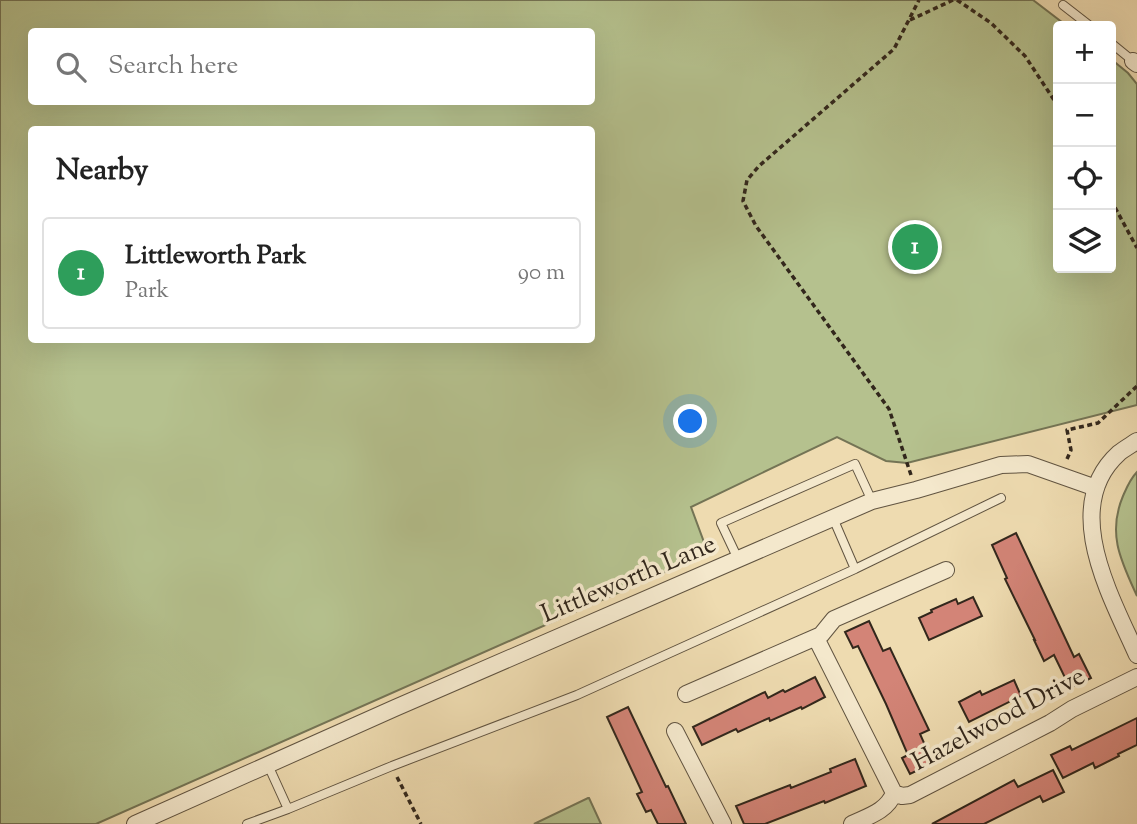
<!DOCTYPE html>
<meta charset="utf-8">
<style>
body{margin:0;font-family:"Sorts Mill Goudy",serif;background:#f6f6f6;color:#222}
.controls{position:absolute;right:21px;top:21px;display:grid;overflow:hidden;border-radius:7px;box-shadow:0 7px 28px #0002}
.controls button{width:63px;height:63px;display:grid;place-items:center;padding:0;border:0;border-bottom:2px solid #e0e0e0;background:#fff;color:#222;font:35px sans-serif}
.you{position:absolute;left:691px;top:422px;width:24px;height:24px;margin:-18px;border:5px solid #fff;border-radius:50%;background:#1a73e8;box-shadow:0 0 0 10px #1a73e833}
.badge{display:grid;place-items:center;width:46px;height:46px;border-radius:50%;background:#0f766e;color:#fff;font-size:23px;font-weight:700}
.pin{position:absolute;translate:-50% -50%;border:4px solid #fff;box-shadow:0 2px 7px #0006}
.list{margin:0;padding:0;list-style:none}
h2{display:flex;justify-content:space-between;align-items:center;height:91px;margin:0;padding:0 28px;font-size:30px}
h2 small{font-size:23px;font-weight:400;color:#767676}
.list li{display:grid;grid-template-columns:46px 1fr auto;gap:21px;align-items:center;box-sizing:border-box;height:112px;margin:0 14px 14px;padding:0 14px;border:2px solid #e0e0e0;border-radius:7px}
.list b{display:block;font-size:26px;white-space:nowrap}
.list p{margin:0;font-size:23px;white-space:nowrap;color:#767676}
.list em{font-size:23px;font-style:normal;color:#767676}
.icon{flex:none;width:38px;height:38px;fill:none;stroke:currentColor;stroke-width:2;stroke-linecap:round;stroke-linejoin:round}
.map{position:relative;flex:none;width:1137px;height:824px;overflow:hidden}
.search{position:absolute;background:#fff;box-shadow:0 7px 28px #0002;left:28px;top:28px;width:567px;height:77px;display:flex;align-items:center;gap:18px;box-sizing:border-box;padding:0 24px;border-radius:7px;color:#767676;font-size:26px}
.panel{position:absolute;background:#fff;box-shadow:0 7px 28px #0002;left:28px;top:126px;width:567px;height:217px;border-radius:7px}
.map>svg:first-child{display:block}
.green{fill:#b5c18e;stroke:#747455;stroke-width:2;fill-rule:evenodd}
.building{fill:#d38477;stroke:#32271c;stroke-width:2}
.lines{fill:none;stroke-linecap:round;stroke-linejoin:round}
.lane-casing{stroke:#615441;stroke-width:10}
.street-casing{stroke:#615441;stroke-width:18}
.path{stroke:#32271c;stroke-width:3.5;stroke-dasharray:5 3.5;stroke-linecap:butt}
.lane{stroke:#f4e8cc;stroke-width:8}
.street{stroke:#f4e8cc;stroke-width:16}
.labels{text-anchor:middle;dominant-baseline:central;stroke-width:7;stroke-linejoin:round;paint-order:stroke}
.street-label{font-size:26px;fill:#32271c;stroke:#f4e8cc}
</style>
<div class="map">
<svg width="1137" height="824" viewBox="0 0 1137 824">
<rect width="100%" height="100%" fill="#eedbb0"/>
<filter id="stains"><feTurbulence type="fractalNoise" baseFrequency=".00286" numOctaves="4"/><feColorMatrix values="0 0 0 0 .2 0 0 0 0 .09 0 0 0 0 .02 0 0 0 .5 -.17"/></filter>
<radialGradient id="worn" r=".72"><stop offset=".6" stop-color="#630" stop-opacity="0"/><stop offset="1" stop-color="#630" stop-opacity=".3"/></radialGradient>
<!-- green -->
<path class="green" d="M0 0H1033L1067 26H1058V268H1111V59L1128 73 1137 84V405L907 463 886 461 837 437 691 507 708 553 96 824H0ZM32 32H592V102H32ZM32 130H592V340H32Z
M1137 472V596C1121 561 1107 534 1123 496 1127 487 1130 479 1137 472Z
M589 798 601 824H534L588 798Z"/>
<!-- building -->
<path class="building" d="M1016 533 1074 657 1079 654 1091 678 1070 688 1054 655 1044 661 1034 640H1035L1005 579 1007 578 992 545Z
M973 597 982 616 929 640 919 618 932 612 931 610 956 599 958 604Z
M869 621 883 651 890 648 929 730 920 734 933 763 910 774 902 758 908 755 886 704 858 646 853 648 845 632Z
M815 677 825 697 802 709 801 707 770 721 769 718 738 732 736 729 702 745 693 727 765 692 768 698 783 690 785 692Z
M1014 680 1021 696 969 722 959 702 980 691 982 695Z
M628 707 666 787 668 786 686 824H658L651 810 646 812 637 794 642 792 607 717Z
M1137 718V745L1118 754 1119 756 1095 768 1093 763 1063 778 1051 755 1070 746 1072 750Z
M855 759 866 786 825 803 824 801 765 824H744L736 806 790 785 791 788 831 772 830 769Z
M1053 770 1064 792 1043 802 1040 796 984 824H932L1014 780 1018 787Z"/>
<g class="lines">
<!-- lane casing -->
<g class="lane-casing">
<path id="lane" d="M1063 5 1090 26
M1111 43 1133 61
M833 518 855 569 1001 498
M738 559 721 523 855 464 872 501
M288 809 392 766 577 695 855 569
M247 824 288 809 268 765"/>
</g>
<!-- street casing -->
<g class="street-casing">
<path id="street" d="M1133 61 1137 64
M1137 441C1131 445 1124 449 1119 453 1059 507 1112 598 1137 655
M816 638 894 793
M686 694 821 635 834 619 946 570
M675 731 723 824
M894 793 902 796 910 795 1050 723 1072 709 1137 677
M135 824 395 708 872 501 916 490 1001 465 1028 464 1096 488
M852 824C869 816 887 811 894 793"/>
</g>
<!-- path -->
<path class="path" d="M957 0 991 23 1025 56 1058 106
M910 20 953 0
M1111 200 1137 248
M1067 459 1071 450 1067 430 1098 423 1137 386
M911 475 889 409 756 226 743 201 747 180 759 166 894 49 919 0
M397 777 421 824"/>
<!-- lane -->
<use href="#lane" class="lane"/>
<!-- street -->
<use href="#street" class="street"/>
</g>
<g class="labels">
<!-- street labels -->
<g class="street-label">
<text transform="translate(629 580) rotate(-23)">Littleworth Lane</text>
<text transform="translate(999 720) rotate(-28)">Hazelwood Drive</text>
</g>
</g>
<rect width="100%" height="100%" filter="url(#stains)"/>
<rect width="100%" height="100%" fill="url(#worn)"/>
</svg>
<div class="controls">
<button>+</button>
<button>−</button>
<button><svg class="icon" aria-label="locate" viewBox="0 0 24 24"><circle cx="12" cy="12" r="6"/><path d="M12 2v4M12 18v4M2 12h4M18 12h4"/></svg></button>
<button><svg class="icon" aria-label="layers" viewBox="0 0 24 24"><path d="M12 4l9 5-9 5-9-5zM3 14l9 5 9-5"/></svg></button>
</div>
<div class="you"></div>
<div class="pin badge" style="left:915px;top:247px;background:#2e9e5b">1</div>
<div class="search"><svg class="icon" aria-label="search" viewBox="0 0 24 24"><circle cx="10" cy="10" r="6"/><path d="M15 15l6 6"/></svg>Search here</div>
<section class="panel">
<h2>Nearby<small></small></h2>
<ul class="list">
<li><span class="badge" style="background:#2e9e5b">1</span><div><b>Littleworth Park</b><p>Park</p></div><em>90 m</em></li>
</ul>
</section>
</div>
